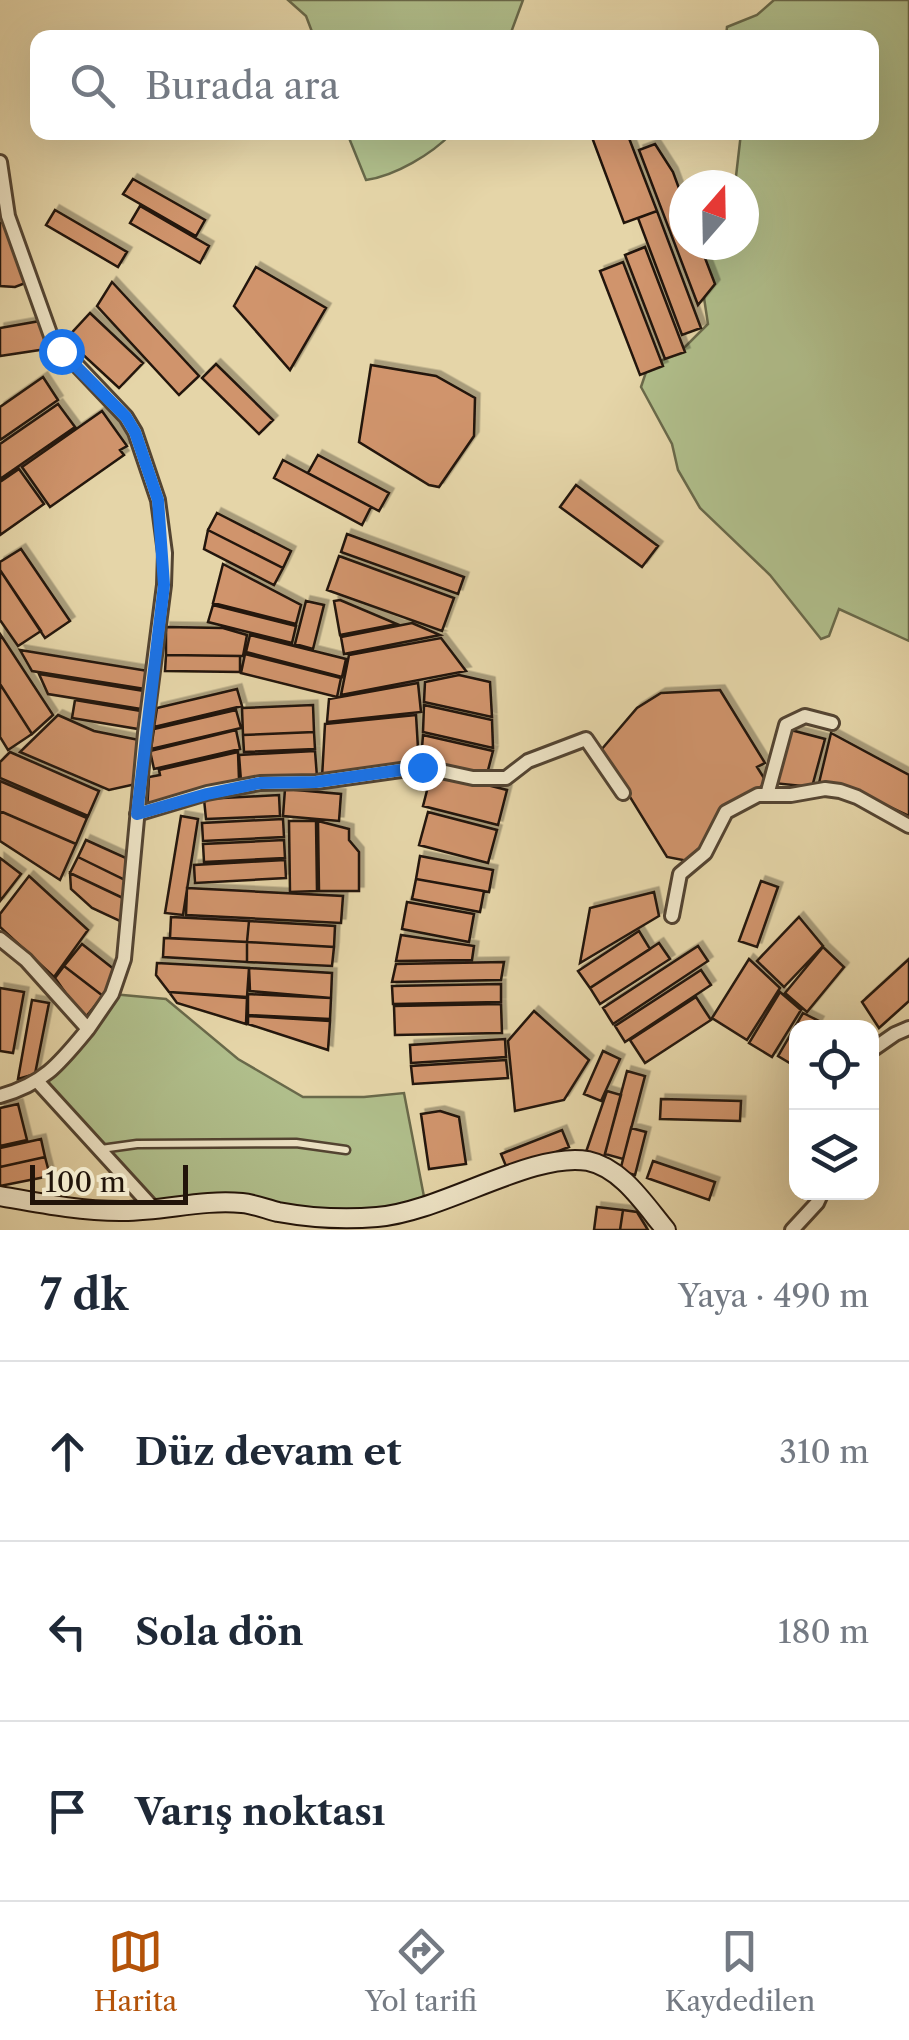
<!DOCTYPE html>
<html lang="tr">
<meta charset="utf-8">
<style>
body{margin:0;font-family:"Libre Caslon Text",serif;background:#f2f2f3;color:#1f2937}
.controls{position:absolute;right:30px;bottom:30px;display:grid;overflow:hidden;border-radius:20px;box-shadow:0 10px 40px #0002}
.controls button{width:90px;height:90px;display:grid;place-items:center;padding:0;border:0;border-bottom:2px solid #e0e1e3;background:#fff;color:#1f2937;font:50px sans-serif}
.compass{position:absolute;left:669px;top:170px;width:90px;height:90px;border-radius:50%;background:#fff;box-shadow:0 10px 40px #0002;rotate:20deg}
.scale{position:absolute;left:30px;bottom:25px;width:158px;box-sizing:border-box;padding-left:10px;border:5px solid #22140a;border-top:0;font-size:28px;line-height:35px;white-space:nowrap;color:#22140a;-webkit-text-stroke:8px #eee4c6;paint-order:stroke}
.stop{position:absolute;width:30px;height:30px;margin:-22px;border:8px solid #1a73e8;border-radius:50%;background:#fff}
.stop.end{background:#1a73e8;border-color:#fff;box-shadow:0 2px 10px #0008}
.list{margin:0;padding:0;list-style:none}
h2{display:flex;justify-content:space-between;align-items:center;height:130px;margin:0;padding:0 40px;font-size:42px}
h2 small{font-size:32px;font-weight:400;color:#747a83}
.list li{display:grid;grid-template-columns:65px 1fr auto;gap:30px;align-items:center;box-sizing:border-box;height:180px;padding:0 40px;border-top:2px solid #e0e1e3}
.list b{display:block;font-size:38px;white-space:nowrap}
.list em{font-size:32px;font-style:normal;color:#747a83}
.icon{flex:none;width:55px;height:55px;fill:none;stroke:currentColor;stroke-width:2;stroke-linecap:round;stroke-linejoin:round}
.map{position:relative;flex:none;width:909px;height:1230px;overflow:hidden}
.search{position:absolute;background:#fff;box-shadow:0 10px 40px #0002;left:30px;right:30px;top:30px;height:110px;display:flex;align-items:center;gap:25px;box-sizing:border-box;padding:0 35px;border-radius:20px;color:#747a83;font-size:38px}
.sheet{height:670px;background:#fff}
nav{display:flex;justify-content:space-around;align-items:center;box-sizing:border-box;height:140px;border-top:2px solid #e0e1e3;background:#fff;font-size:28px;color:#747a83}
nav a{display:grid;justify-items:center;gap:5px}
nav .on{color:#b45309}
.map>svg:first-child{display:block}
.green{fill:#b0be8b;stroke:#69694a;stroke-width:2.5}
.building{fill:#d0946c;stroke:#22140a;stroke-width:2.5;filter:url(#shadow)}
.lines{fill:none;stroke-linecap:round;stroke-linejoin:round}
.lane-casing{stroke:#534432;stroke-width:11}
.street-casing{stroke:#534432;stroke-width:18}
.secondary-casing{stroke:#22140a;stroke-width:22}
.lane{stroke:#eee4c6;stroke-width:6}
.street{stroke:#eee4c6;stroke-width:12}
.secondary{stroke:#eee4c6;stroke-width:18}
.route{stroke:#1a73e8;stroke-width:12}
</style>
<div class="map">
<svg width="909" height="1230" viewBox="0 0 909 1230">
<defs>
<filter id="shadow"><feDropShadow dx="4.5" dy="-4.5" stdDeviation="0" flood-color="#0004"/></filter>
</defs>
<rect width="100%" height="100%" fill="#e5d5a8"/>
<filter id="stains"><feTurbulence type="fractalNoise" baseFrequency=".002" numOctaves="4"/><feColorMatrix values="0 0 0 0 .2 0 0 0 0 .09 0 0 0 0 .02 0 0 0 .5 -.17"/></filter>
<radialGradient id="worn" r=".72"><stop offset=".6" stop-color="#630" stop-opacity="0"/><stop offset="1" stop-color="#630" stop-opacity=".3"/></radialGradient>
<!-- green -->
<path class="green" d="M288 0H523L509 38 314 37 306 16Z
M774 0H909V641L839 609 829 636 821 639 770 575 700 508 678 470 672 444 641 387 647 369 685 347 708 324 696 245H744V185H735L741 133 872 132V38L726 37 727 27 757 15Z
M347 133H452C432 154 395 176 366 180Z
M112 994 166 999 238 1059 303 1097H364L404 1093 426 1207 379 1217 154 1208 38 1082Z"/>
<!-- building -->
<path class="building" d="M590 132 627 133 657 211 624 223Z
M655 144 673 172 684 202V245H700L715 284 698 305 639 150Z
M133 179 205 220 196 236 123 194Z
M140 206 209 246 200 263 130 223Z
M55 210 127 252 118 267 46 225Z
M657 211 701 328 682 335 638 218Z
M5 221 28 282 15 287 0 286V223Z
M645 247 685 352 665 359 625 255Z
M623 262 663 366 640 375 600 271Z
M256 267 326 308 290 370 234 306Z
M112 282 199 376 179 395 97 306Z
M90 313 143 363 119 388 66 339Z
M40 321 53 348 0 356V328Z
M216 364 273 420 259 434 202 378Z
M371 365 436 376 475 398 474 436 439 487 429 485 359 442Z
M43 377 58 400 0 440V407Z
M58 404 75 427 0 479V444Z
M102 411 127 446 120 450 124 455 50 507 22 467Z
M318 455 389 493 379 511 308 473Z
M283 460 371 507 362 525 274 478Z
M19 469 44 504 0 535V482Z
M576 485 658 546 642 567 560 507Z
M217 513 291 551 283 568 208 530Z
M208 530 283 568 274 585 204 549Z
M347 534 464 577 458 594 341 552Z
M21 549 70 621 45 638 0 570V562Z
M339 556 454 598 442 631 327 590Z
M223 564 301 605 296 624 213 603Z
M0 570 41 631 18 646 0 620Z
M340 600 397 624 340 635 334 601Z
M306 601 324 605 313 649 295 644Z
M213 605 296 626 292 643 208 622Z
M412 623 440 635 344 654 341 637Z
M166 627 223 628 247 635 243 656 166 655Z
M0 634 53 715 32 734 0 684Z
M250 635 346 659 342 677 246 652Z
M441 638 466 671 341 695 349 655Z
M20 650 148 671 145 689 32 671Z
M245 654 341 678 337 697 241 673Z
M166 655 240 656V672L165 671Z
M39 674 144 691 141 709 48 694Z
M459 675 490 682 492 717 424 702 425 682Z
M418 683 421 712 327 722 329 699Z
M0 684 32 734 8 750 0 737Z
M237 689 242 706 154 727 157 708Z
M720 690 765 763 757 767 767 783 723 810 701 853 688 861 667 857 601 750 637 708 661 693Z
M75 700 141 711 138 729 72 718Z
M313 705 314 732 243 735 242 708Z
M424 705 492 720 493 748 423 732Z
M236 710 241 728 151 749 154 729Z
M58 715 94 731 139 740 136 784 109 790 20 752Z
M416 715 419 765 322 778 325 724Z
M787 729 825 739 812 787 773 783Z
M236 730 240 749 154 769 150 751Z
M314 732 315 749 244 752 243 735Z
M831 733 909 775V816L840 784 818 787Z
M423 735 493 751 487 774 421 761Z
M315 751 317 777 241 781 239 755Z
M10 752 99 791 88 816 0 778V762Z
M238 752 239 779 147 811 149 777 160 775 159 770Z
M432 771 507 790 498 825 423 806Z
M0 781 87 818 76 844 0 811Z
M285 789 341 794 339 821 283 816Z
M279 795 280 816 206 819 204 799Z
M0 811 76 844 60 880 0 841Z
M428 812 497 830 488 863 419 845Z
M181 816 198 819 183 915 165 913Z
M283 819 284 837 203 841 202 823Z
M289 821H316L317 891 290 892Z
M318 821 349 829V840L359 852V891H319Z
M86 840 126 858 125 880 78 857Z
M284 840 285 858 204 862 203 844Z
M420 856 493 870 489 892 416 879Z
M78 857 125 880V899L70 873Z
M0 858 21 874 0 901Z
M285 860 286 878 195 883 194 865Z
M70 873 125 899 122 922 92 908 71 889Z
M29 876 88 930 54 977 0 927V914Z
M416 879 484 891 480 912 412 899Z
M761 881 778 887 757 947 739 941Z
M187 888 343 896 341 923 186 915Z
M654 892 659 916 580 963 590 908Z
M407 902 474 914 469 942 402 929Z
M171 917 249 921 247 942 170 938Z
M799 917 823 946 784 987 757 961Z
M249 921 335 926 334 947 247 942Z
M639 931 650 949 590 988 578 971Z
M401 935 474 946 472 960 396 961Z
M164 938 247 942V962L163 957Z
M247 942 334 947 332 966 247 962Z
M659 943 670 959 600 1004 590 988Z
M82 944 115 970 111 985 103 996 64 966Z
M698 946 708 961 613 1024 603 1008Z
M823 947 844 967 807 1012 785 993Z
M749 959 780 988 747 1040 712 1018Z
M909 959V1001L879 1028 862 1002Z
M504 962 501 980 392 982 396 964Z
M157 963 249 968 247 997 169 992 156 975Z
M64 966 103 996 84 1019 55 978Z
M249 968 332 973 331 998 250 991Z
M701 970 711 985 625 1042 615 1026Z
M501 984V1002L393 1004 392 986Z
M0 988 24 992 13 1053 0 1051Z
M169 992 247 998 246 1024 177 1003Z
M780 992 801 1010 772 1057 749 1043Z
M248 994 331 998 330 1019 248 1015Z
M696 997 711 1020 645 1063 630 1040Z
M32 1000 49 1003 35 1074 18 1079Z
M501 1004 502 1033 395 1035 394 1006Z
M534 1011 589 1060 564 1100 515 1111 508 1041Z
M803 1013 819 1021 815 1028H796V1059L793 1065 778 1056Z
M248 1016 330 1021 328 1050 248 1024Z
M505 1039 506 1057 411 1063 410 1045Z
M603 1051 620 1059 601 1101 584 1094Z
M506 1060 508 1078 413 1084 411 1066Z
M627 1071 645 1076 623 1159 605 1154Z
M607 1091 621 1095 604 1157 586 1152Z
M661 1099 741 1101 740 1121 660 1119Z
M18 1104 27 1140 0 1146V1108Z
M440 1111 459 1117 466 1164 429 1169 421 1114Z
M631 1128 646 1132 635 1175 620 1171Z
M562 1130 569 1147 508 1171 501 1154Z
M41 1139 45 1157 0 1167V1148Z
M45 1157 50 1176 0 1186V1167Z
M653 1161 715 1182 709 1200 647 1178Z
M597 1207 623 1210 620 1230H594Z
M623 1210 637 1212 648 1230H620Z"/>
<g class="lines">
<!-- lane casing -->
<g class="lane-casing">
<path id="lane" d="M101 1149 137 1144 296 1143 346 1150"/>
</g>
<!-- street casing -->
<g class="street-casing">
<path id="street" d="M0 162 8 216 52 339 126 417 135 432 158 500 165 553 164 585 145 733 124 959 112 994 88 1029
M767 795 786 725 805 716 832 723
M137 814 207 793 260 783 316 782 422 767 473 778H506L528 761 586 739 623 793
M672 916 680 874 705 853 726 812 758 795H791L825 789 840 791 857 797 909 826
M0 939 26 960 88 1029C60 1063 44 1084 0 1096
M872 1050 895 1034 909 1028
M38 1082 154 1209
M792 1230 817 1203 822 1192"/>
</g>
<!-- secondary casing -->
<g class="secondary-casing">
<path id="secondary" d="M0 1196C40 1203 80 1211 120 1211 161 1212 201 1199 242 1203 254 1204 266 1209 278 1212 311 1218 344 1220 377 1217 442 1212 532 1151 588 1161 622 1168 645 1205 666 1230"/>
</g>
<!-- lane -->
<use href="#lane" class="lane"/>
<!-- street -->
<use href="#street" class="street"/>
<!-- secondary -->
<use href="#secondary" class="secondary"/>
</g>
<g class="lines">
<!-- route -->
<path class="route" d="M61 351 126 417 135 432 158 500 164 585 137 814 207 794 260 783 316 782 422 767"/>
</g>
<rect width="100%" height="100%" filter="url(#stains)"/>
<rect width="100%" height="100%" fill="url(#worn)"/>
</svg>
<div class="controls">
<button><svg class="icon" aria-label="locate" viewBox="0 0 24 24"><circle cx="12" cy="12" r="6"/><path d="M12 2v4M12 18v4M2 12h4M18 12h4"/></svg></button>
<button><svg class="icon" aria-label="layers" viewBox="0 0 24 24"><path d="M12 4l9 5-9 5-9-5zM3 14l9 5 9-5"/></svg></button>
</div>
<svg class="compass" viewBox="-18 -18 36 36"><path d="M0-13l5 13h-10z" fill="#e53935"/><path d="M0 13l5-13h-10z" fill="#747a83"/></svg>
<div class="scale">100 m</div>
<div class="stop" style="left:61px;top:351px"></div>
<div class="stop end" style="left:422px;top:767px"></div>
<div class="search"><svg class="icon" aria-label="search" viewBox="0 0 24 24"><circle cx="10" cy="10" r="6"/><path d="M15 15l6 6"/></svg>Burada ara</div>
</div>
<section class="sheet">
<h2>7 dk<small>Yaya · 490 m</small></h2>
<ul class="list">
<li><svg class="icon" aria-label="ahead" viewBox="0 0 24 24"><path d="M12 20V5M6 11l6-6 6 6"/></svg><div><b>Düz devam et</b></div><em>310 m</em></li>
<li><svg class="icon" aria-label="left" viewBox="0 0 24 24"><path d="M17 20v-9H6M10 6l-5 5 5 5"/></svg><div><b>Sola dön</b></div><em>180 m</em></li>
<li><svg class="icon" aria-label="arrive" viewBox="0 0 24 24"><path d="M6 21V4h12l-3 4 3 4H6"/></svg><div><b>Varış noktası</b></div></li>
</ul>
</section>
<nav>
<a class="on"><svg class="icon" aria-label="map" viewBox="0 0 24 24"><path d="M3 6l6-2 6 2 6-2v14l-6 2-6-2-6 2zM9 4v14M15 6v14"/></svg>Harita</a>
<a><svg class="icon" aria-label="directions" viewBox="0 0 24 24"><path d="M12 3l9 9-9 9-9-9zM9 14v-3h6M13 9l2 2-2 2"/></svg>Yol tarifi</a>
<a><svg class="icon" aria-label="saved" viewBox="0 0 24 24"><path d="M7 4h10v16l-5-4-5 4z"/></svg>Kaydedilen</a>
</nav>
